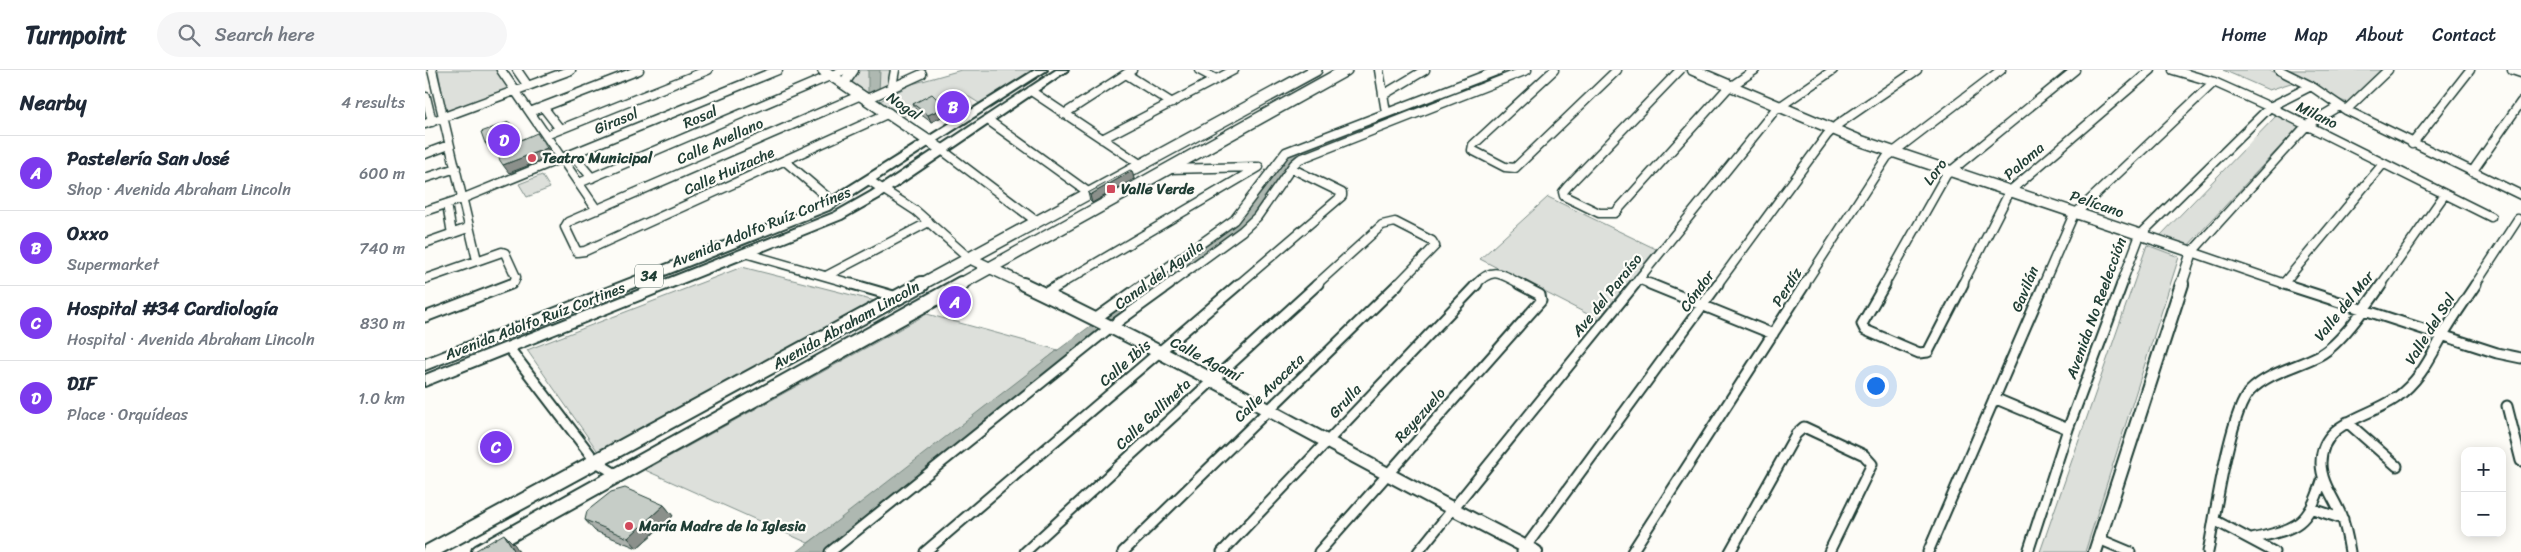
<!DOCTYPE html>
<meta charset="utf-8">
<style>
body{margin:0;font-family:Sriracha,sans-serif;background:#f6f6f7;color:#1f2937}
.controls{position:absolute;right:15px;bottom:15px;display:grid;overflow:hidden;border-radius:10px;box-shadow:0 2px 12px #0003}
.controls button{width:45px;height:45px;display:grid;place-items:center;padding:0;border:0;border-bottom:1px solid #e0e1e3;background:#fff;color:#1f2937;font:25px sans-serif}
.you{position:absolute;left:1450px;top:315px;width:18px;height:18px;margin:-12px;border:4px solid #fff;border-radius:50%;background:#1a73e8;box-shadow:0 0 0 8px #1a73e833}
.badge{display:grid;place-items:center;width:32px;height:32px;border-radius:50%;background:#7c3aed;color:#fff;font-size:16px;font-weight:700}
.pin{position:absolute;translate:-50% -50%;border:2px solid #fff;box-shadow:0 1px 5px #0006}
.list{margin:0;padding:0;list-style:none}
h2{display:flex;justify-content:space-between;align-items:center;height:65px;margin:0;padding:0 20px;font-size:21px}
h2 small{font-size:16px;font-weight:400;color:#747a83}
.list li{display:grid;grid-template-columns:32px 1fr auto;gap:15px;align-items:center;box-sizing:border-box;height:75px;padding:0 20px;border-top:1px solid #e0e1e3}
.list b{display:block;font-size:19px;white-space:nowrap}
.list p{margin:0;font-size:16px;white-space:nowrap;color:#747a83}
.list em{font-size:16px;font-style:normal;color:#747a83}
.icon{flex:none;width:28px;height:28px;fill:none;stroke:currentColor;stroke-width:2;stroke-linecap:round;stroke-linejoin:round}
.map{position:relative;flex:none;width:2096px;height:482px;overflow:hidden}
header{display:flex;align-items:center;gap:30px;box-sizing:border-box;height:70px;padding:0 25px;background:#fff;border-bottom:1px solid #e0e1e3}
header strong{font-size:24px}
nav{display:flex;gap:28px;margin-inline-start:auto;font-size:18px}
.search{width:350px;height:45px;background:#f6f6f7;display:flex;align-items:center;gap:12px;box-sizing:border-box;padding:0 18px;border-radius:28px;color:#747a83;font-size:19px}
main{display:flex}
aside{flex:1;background:#fff}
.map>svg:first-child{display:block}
.green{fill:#dde0db;stroke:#7e8e88}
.water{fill:#aeb8b1;stroke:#75877f}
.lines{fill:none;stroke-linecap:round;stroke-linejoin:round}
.minor-far1-casing{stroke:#1f3d34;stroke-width:11}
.minor-casing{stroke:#1f3d34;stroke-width:13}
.tertiary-far1-casing{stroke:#1f3d34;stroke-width:13}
.tertiary-casing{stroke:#1f3d34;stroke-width:16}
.secondary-far1-casing{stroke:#1f3d34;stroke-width:14}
.secondary-casing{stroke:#1f3d34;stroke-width:18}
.primary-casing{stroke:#1f3d34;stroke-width:4}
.minor-far1{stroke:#fdfcf7;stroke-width:8}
.minor{stroke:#fdfcf7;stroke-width:9}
.tertiary-far1{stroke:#fdfcf7;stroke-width:10}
.tertiary{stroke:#fdfcf7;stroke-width:12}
.secondary-far1{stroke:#fdfcf7;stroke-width:11}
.secondary{stroke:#fdfcf7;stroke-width:14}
.primary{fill:#fdfcf7;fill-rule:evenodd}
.wall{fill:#aab0ab;stroke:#1f3d34}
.shaded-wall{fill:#8b908b;stroke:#1f3d34}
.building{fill:#c6cdc7;stroke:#1f3d34}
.poi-dot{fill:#d1495b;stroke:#fdfcf7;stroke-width:2}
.labels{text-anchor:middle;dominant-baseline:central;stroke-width:4.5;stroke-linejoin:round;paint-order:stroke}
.shield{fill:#fdfcf7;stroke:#62766e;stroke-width:1}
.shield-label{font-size:14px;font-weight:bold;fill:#1f3d34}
.street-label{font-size:15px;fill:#1f3d34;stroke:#fdfcf7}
.poi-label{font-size:15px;font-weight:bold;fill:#1f3d34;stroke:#fdfcf7;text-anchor:start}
</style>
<header>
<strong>Turnpoint</strong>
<div class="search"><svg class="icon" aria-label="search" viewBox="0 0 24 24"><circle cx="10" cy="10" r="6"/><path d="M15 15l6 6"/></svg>Search here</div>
<nav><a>Home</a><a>Map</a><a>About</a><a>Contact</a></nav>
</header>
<main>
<aside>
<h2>Nearby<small>4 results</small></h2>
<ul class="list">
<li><span class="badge">A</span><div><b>Pastelería San José</b><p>Shop · Avenida Abraham Lincoln</p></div><em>600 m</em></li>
<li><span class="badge">B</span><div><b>Oxxo</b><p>Supermarket</p></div><em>740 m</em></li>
<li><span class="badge">C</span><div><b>Hospital #34 Cardiología</b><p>Hospital · Avenida Abraham Lincoln</p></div><em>830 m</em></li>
<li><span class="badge">D</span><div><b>DIF</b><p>Place · Orquídeas</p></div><em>1.0 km</em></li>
</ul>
</aside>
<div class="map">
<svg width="2096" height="482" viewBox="0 0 2096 482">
<rect width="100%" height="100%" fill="#fdfcf7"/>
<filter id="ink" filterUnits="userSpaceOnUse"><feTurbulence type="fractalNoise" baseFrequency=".02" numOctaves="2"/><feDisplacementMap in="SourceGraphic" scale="10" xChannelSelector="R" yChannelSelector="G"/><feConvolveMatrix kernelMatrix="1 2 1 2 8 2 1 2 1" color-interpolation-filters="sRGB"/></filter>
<g filter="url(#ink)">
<!-- green -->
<path class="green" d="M13 0H72L86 20 21 44Z
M428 0H470L467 16 442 29 419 13Z
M536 0H610L557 35 541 25 515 36 509 32 477 47 453 32 487 14Z
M1798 0H1844L1869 12 1844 20Z
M1860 0H1959L1927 34C1903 28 1883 10 1860 0Z
M1853 44 1876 54 1761 178 1733 168Z
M117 105 125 118 102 127 94 114Z
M1123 127 1231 179 1174 250 1055 189Z
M1722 175 1754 187 1660 482H1615Z
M317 197 454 232 174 383 102 280Z
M502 244 633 280 444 429 383 473 220 400Z"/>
<!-- water -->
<path class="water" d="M443 0H455L454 22 443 26Z
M1077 0H1098L875 89 832 147 715 235 405 482H372L633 280 802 155 857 86Z"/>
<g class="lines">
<!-- minor-far1 casing -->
<g class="minor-far1-casing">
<path id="minor-far1" d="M7 0 52 190
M76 0 172 140
M92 0 103 16
M774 0 791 9
M954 0 961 42
M1129 0 1048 75 1047 80 1080 97 1090 98 1192 0
M1255 0 1143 116 1138 122 1139 126 1174 143H1190L1302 19 1330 0
M1748 0 1789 12 1845 37 2066 147
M1854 0 1886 16 1921 40 2096 125
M2087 0 2096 3
M701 4 747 33
M467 16 470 0
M606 21 715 94
M436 25 143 152 140 157 152 182 160 181 464 43
M958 25 1000 0
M1 27 7 52
M442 29 497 4
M118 37 135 59
M1921 40 1963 0
M105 42 214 0
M639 44 707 0
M563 50 663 122
M0 54 146 0
M121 65 283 0
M677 69 809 0
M1987 74 2045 0
M517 80 611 151
M0 84 24 75
M147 84 167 108
M360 91 409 133
M743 99 832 97
M2047 102 2096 32
M0 108 31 98
M445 111 491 141 544 188
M154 113 419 0
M22 134 27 164
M0 141 39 128 353 0
M0 173 43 158
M320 183 431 215
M401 206 504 152
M0 209 77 182 80 183 91 207 89 212 84 215
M1213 209 1228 215
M1858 214 1958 94
M634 215 834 97
M718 215 809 150 861 82 1074 0
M743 215 817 161 832 147 869 94 875 89 1102 0
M813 215 917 126V123L866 98
M891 215 957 155 970 152 1007 171 1010 176 972 215
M1050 215C1069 195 1076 204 1097 215
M1209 215 1350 40 1408 0
M1292 215 1402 65 1412 55 1492 0
M1379 215 1462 87 1576 0
M1459 215 1521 105 1650 0
M1537 215 1585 121 1726 0
M1618 215 1648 146 1789 12
M1696 215 1715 165 1845 37 1886 16
M1863 215 1767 182 1882 55 1914 36
M1956 215 2020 124
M2050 215 2093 149"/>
</g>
<!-- minor casing -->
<g class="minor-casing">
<path id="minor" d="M427 214 472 227
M1225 214 1348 264
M1460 214 1437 254 1440 260 1494 283 1503 282 1538 214
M1859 214 2072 283 2096 288
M619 224 636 214
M0 247 86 214
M670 249 719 214
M84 278 171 392 191 404
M1569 328 1643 359
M2082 336 2096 391
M1922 352 1972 396
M1888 439 1918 449
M1789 450 1849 482
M1674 469 1705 482
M1827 469C1872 458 1882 457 1897 411
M405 482 687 256 745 214
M500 482 814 214
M600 482 893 214
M698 482 973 214
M797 482 1052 214
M894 482 1116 231 1115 225 1094 214
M993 482 1210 214
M1097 482 1293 214
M1207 482 1380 214
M1305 482 1371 364 1379 357 1439 385 1447 394 1404 482
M1503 482 1619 214
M1603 482 1643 359 1697 214
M1783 482C1790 448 1804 343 1825 321 1844 302 1872 297 1895 285 1916 274 1943 234 1957 214
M1925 482C1923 470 1921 457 1916 445 1909 428 1896 412 1896 393 1896 351 1943 348 1971 328 1995 310 2004 290 2018 265 2028 247 2040 231 2051 214"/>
</g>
<!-- tertiary-far1 casing -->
<g class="tertiary-far1-casing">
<path id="tertiary-far1" d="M398 0 517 80
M1268 0 1436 71 1767 182 1756 215
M419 13 428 0
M544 188 601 215"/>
</g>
<!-- tertiary casing -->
<g class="tertiary-casing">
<path id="tertiary" d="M598 214C773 297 939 395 1111 482
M1670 482 1757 214"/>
</g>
<!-- secondary-far1 casing -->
<g class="secondary-far1-casing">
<path id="secondary-far1" d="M495 215 891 0
M534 215 921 0"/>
</g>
<!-- secondary casing -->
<g class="secondary-casing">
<path id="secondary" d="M4 482 497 214
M54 482 536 214"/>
</g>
<!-- primary casing -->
<g class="primary-casing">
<path id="primary" d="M610 0H622L404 140 0 300V289L396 134Z
M631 0H643L454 128 417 149 0 316V305L409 143 446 122Z"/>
</g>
<!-- minor-far1 -->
<use href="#minor-far1" class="minor-far1"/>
<!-- minor -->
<use href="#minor" class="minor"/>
<!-- tertiary-far1 -->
<use href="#tertiary-far1" class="tertiary-far1"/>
<!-- tertiary -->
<use href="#tertiary" class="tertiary"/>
<!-- secondary-far1 -->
<use href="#secondary-far1" class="secondary-far1"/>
<!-- secondary -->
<use href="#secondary" class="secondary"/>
<!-- primary -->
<use href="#primary" class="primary"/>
</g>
<!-- wall -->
<path class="wall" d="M512 29 538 31 541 38 528 45 525 43 506 52 491 41 488 34Z
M707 101 709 109 667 133 665 131 663 123Z
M239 435 248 446 212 478 170 461 160 450Z"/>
<!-- shaded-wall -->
<path class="shaded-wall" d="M538 31 541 38 528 45 525 38Z
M523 36 525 43 506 52 503 45Z
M84 52 97 71 66 81 60 73Z
M122 78 128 86 84 103 78 95Z
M707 101 709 109 667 133 665 125Z
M239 435 248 446 212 478 203 468Z
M79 464 90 475 94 482H90Z"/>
<!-- building -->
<path class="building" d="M526 23 538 31 525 38 523 36 503 45 488 34 507 24 512 29Z
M84 52 91 63 60 73 56 62Z
M112 63 122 78 78 95 74 89 78 82 94 66 96 70Z
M705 100 707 101 665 125 663 123Z
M200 418 239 435 203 468 160 450 162 441 186 422Z
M79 464 90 482H48Z"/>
</g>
<!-- markers -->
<g class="poi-dot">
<circle cx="107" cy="88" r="5"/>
<rect x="681" y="114" width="10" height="10" rx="2.5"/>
<circle cx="204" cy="456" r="5"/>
</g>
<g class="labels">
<!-- shield labels -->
<rect class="shield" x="210" y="194.5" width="28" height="23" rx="4"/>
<g class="shield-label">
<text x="224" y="206">34</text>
</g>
<!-- street labels -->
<g class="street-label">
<text transform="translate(479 36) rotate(34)">Nogal</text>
<text transform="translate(1892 45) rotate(26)">Milano</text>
<text transform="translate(275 47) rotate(-23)">Rosal</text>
<text transform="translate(191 51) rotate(-22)">Girasol</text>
<text transform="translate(295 71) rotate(-24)">Calle Avellano</text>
<text transform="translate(1599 91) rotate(-41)">Paloma</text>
<text transform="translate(304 101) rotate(-24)">Calle Huizache</text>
<text transform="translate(1510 102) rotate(-53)">Loro</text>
<text transform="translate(1672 134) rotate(19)">Pelícano</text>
<text transform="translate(336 157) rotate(-22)">Avenida Adolfo Ruíz Cortínes</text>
<text transform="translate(734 205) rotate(-36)">Canal del Aguila</text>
<text transform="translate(1362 217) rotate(-57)">Perdíz</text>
<text transform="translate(1600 219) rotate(-67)">Gavilán</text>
<text transform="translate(1272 221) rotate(-54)">Cóndor</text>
<text transform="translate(1182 225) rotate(-51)">Ave del Paraíso</text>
<text transform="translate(1919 236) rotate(-51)">Valle del Mar</text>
<text transform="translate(1671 238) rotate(-70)">Avenida No Reelección</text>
<text transform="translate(110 251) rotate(-21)">Avenida Adolfo Ruíz Cortines</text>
<text transform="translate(421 255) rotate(-29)">Avenida Abraham Lincoln</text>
<text transform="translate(2005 259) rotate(-58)">Valle del Sol</text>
<text transform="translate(781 289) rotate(28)">Calle Agamí</text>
<text transform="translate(700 293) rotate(-41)">Calle Ibis</text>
<text transform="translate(844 318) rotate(-44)">Calle Avoceta</text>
<text transform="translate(920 331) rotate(-47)">Grulla</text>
<text transform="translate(728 344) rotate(-43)">Calle Gallineta</text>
<text transform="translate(995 345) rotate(-48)">Reyezuelo</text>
</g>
<!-- poi labels -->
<g class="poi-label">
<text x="117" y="88">Teatro Municipal</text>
<text x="696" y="119">Valle Verde</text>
<text x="214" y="456">María Madre de la Iglesia</text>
</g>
</g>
</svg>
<div class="controls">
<button>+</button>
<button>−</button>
</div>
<div class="you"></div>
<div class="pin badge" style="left:530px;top:232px">A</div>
<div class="pin badge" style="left:528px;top:37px">B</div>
<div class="pin badge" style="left:71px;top:377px">C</div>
<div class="pin badge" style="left:79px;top:70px">D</div>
</div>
</main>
